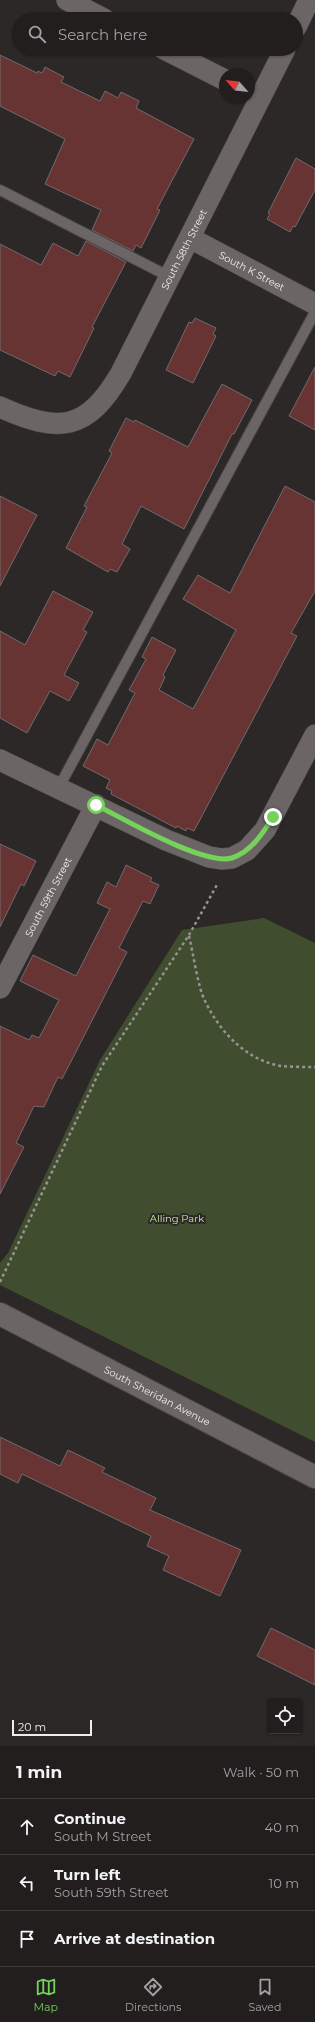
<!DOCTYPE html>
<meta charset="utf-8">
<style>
body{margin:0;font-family:Montserrat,sans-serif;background:#292726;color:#f1f3f6}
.controls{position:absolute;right:12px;bottom:12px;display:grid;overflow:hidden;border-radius:4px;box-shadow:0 1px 3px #0004}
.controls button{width:36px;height:36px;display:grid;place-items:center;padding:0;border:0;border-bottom:1px solid #3e3c3b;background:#211e1d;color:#f1f3f6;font:20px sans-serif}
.compass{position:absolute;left:219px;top:68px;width:36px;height:36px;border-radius:50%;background:#211e1d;box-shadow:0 1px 3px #0004;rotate:297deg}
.scale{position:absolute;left:12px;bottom:10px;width:80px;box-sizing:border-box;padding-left:4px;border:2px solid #efedec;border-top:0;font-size:11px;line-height:14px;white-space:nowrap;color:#efedec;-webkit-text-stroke:3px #2c2827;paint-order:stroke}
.stop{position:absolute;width:12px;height:12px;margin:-9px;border:3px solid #76d25a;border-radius:50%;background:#fff}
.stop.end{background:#76d25a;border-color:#fff;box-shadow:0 1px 4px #0008}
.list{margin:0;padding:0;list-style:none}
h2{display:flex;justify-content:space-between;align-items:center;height:52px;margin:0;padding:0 16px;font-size:17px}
h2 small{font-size:13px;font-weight:400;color:#a2a2a4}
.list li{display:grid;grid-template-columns:26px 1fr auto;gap:12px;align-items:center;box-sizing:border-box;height:56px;padding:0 16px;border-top:1px solid #3e3c3b}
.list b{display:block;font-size:15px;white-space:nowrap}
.list p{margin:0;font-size:13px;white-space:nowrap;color:#a2a2a4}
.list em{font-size:13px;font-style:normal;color:#a2a2a4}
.icon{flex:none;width:22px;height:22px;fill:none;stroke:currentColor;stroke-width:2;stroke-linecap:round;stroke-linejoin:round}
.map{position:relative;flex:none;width:315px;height:1746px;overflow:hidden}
.search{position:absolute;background:#211e1d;box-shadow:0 1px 3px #0004;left:12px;right:12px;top:12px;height:44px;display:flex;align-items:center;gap:10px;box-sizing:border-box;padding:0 14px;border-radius:22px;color:#a2a2a4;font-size:15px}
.sheet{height:220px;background:#211e1d}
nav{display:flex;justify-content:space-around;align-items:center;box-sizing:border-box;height:56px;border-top:1px solid #3e3c3b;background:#211e1d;font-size:11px;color:#a2a2a4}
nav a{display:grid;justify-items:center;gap:2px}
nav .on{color:#76d25a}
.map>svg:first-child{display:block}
.green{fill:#414d2f}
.building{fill:#683433;stroke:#706b6b}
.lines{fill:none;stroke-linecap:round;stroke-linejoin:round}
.service-casing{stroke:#494645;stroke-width:12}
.minor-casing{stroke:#494645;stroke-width:22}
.tertiary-casing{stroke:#494645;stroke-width:24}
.path{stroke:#969392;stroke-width:2.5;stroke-dasharray:3 3;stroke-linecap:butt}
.service{stroke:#6b6665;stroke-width:10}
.minor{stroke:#6b6665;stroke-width:21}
.tertiary{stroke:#6b6665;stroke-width:22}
.route{stroke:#76d25a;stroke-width:5}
.labels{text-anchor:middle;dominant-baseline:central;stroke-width:4;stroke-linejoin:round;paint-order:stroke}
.street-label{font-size:10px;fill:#efedec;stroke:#2c2827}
.park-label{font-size:10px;fill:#ccec9f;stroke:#2c2827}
</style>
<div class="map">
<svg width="315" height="1746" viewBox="0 0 315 1746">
<rect width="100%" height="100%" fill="#2c2827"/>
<!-- green -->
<path class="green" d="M264 918 315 943V1442L0 1285V1263L8 1253 100 1060 182 930Z"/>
<!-- building -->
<path class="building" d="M0 55 37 73 38 71 42 73 45 67 64 77 61 82 100 101 105 91 118 98 121 92 139 101 136 108 194 139 157 209 160 210 141 248 136 245 133 251 92 230 101 210 45 184 65 139 0 106Z
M296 158 315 169V190L295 227 293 226 290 232 267 219 270 214 268 213Z
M86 241 126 262 92 327 94 328 70 377 58 371 55 376 0 350V244L41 265 53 243 78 256Z
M195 318 216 328 213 334 216 336 193 383 166 370 189 322 192 323Z
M315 367V430L289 416Z
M222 384 252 400 234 434H232L184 529 141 506 122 544 130 549 117 572 110 569 108 572 66 548 87 507 84 506 112 453 109 451 126 418 134 422 135 420 188 447Z
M285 486 315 502V591L291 633 297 636 194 831 187 828 186 831 177 826 176 828 111 794 112 791 106 788 110 780 83 766 97 739 108 745 135 693 129 690 146 659 142 657 152 637 176 650 163 675 165 677 159 690 193 709 236 630 183 599 198 575 230 593Z
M0 496 37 515 0 586Z
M53 591 93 612 83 630 87 632 64 675 79 683 69 701 50 691 27 733 0 718V631L25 645Z
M0 844 36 861 24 886 21 884 0 927Z
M126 865 152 878 150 881 159 885 150 904 143 901 119 948 127 952 62 1079 58 1077 44 1107 34 1106 16 1143 24 1147 0 1194V1026L29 1040 32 1035 39 1038 59 1000 20 981 33 955 76 976 110 909 97 903 107 882 116 887Z
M0 1437 60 1466 68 1450 105 1468 102 1472 156 1498 150 1510 241 1550 220 1596 163 1570 169 1556 147 1546 151 1536 22 1474 18 1483 0 1474Z
M271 1628 315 1650V1685L257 1656Z"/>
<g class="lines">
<!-- service casing -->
<g class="service-casing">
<path id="service" d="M0 190 170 277
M59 787 315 312"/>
</g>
<!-- minor casing -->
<g class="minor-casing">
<g id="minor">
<path d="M67 0 104 19"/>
<path d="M296 27 309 0"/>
<path d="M164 49 225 80"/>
<path id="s1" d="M190 238 315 304"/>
<path id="s2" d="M0 407C60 434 87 431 121 373L285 49"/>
<path d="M0 760 166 840 209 857 222 859 232 858 247 850 265 830 315 735"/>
<path id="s3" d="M0 988 96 805"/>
</g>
</g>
<!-- tertiary casing -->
<g class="tertiary-casing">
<g id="tertiary">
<path id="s4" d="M0 1314 315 1477"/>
</g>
</g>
<!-- path -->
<path class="path" d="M189 936C193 952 198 988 205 1001 220 1032 246 1060 281 1066 292 1067 304 1067 315 1067
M0 1282 102 1066 189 935 218 883"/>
<!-- service -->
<use href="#service" class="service"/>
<!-- minor -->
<use href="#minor" class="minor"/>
<!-- tertiary -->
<use href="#tertiary" class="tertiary"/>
</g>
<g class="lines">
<!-- route -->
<path class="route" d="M96 805C124 819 204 866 232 858 251 852 263 833 273 817"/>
</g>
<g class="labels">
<!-- street labels -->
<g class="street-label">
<text stroke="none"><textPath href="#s2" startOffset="284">South 58th Street</textPath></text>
<text stroke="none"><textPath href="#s1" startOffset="70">South K Street</textPath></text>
<text stroke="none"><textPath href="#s3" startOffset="103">South 59th Street</textPath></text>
<text stroke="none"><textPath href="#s4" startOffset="177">South Sheridan Avenue</textPath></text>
</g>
<!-- park labels -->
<g class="park-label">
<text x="177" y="1218">Alling Park</text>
</g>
</g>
</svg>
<div class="controls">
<button><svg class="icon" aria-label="locate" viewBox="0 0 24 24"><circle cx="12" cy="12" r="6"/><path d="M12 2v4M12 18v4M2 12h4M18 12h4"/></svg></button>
</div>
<svg class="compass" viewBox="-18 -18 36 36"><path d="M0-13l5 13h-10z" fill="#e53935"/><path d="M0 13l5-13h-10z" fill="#a2a2a4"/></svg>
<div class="scale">20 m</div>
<div class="stop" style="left:96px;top:805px"></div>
<div class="stop end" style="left:273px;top:817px"></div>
<div class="search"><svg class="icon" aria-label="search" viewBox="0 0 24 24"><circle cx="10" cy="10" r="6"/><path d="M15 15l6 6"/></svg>Search here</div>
</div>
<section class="sheet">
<h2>1 min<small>Walk · 50 m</small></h2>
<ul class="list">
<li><svg class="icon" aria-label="ahead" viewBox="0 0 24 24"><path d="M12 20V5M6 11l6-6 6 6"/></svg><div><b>Continue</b><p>South M Street</p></div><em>40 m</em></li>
<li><svg class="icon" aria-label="left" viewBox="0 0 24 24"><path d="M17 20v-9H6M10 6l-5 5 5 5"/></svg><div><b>Turn left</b><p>South 59th Street</p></div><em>10 m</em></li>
<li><svg class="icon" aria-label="arrive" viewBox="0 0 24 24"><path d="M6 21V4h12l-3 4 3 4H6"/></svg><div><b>Arrive at destination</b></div></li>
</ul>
</section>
<nav>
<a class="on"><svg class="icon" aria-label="map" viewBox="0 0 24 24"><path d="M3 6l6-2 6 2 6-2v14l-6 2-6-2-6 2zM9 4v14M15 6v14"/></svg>Map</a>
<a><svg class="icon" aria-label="directions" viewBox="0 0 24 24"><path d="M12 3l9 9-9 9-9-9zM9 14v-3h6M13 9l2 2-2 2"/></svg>Directions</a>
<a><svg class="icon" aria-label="saved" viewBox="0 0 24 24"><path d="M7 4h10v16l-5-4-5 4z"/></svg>Saved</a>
</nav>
